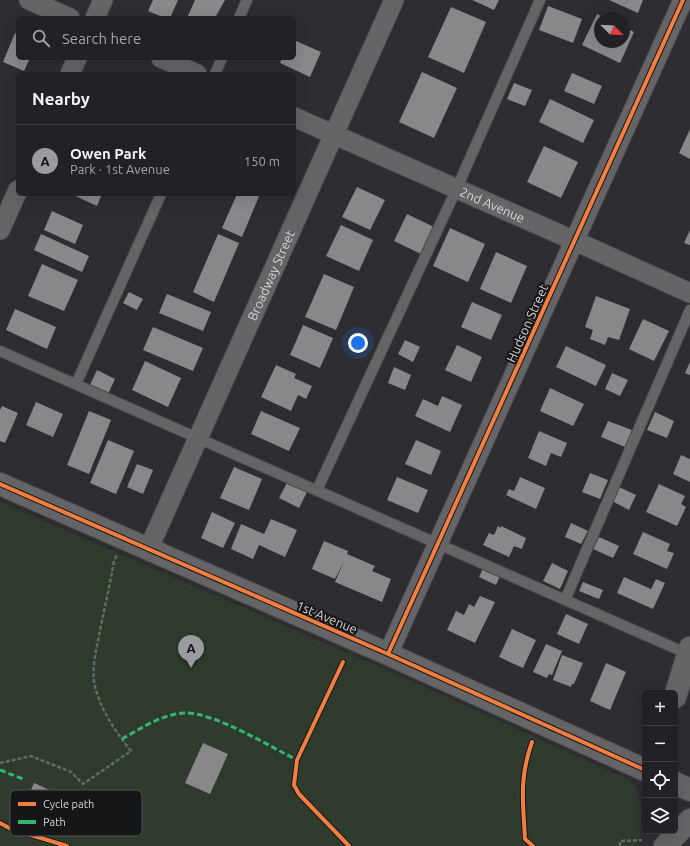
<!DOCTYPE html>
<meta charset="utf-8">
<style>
body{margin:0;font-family:Ubuntu,sans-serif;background:#2e2f32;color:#f1f3f6}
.controls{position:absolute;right:12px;bottom:12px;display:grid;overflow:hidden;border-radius:6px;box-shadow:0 4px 16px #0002}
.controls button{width:36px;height:36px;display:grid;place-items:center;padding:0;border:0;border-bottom:1px solid #3f3f43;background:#222226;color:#f1f3f6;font:20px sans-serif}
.compass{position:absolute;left:594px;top:12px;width:36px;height:36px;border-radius:50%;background:#222226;box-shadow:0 4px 16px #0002;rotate:114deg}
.you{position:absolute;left:358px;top:343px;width:14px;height:14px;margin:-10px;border:3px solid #fff;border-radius:50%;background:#1a73e8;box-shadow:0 0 0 6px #1a73e833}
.badge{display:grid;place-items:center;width:26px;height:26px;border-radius:50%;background:#9b9b9f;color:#111;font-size:13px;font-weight:700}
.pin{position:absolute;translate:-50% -33px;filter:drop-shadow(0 1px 2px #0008)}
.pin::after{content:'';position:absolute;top:21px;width:14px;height:12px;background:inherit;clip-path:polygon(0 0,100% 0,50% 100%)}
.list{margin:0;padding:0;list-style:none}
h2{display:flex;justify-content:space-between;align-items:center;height:52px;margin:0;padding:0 16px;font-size:17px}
h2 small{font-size:13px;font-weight:400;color:#a2a4a7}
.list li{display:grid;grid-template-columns:26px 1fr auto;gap:12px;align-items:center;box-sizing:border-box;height:72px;padding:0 16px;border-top:1px solid #3f3f43}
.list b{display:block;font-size:15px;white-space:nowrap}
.list p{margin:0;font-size:13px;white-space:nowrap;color:#a2a4a7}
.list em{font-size:13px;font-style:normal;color:#a2a4a7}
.icon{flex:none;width:22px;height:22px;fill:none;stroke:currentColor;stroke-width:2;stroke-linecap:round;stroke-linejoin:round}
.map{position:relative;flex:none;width:690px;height:846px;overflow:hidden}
.search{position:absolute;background:#222226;box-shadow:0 4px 16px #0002;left:16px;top:16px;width:280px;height:44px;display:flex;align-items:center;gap:10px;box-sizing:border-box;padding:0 14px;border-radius:6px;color:#a2a4a7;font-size:15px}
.panel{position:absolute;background:#222226;box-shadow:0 4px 16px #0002;left:16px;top:72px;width:280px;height:124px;border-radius:6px}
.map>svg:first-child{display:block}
.green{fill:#2f3b2d}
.building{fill:#89878a}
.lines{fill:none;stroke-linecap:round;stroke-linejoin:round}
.service-casing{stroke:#4a4a4c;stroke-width:12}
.minor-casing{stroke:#4a4a4c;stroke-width:21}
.tertiary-casing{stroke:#4a4a4c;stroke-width:24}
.path{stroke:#68686a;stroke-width:2.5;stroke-dasharray:4 2;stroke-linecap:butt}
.service{stroke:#656467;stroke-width:10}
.minor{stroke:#656467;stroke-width:19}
.tertiary{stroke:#656467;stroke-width:22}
.quiet{stroke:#33b770;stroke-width:3;stroke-dasharray:6 3;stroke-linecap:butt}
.cycleway-casing{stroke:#161618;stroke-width:6}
.cycleway{stroke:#f27e40;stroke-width:4}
.labels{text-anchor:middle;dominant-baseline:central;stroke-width:4;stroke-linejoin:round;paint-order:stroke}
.street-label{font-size:13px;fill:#d5d5d9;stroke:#161618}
.key{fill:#161618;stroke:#4f4f52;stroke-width:1}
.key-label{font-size:11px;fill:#d5d5d9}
</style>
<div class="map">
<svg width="690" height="846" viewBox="0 0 690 846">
<rect width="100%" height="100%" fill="#2e2e32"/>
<!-- green -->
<path class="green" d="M0 502 407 679 629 780C647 796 640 824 639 846H0Z"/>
<!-- building -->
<path class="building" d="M153 0H178L170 18H165L148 11Z
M195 0H225L215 18H187Z
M472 0H499L494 10Z
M609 0H643L638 13Z
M548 6 582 19 573 43 539 30Z
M451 7 486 22 464 73 428 57Z
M597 14 605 18H600V42H624V27L634 32 620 63 582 45Z
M15 33 18 35V58H30L24 71 3 62Z
M294 40 321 52 310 77 280 63 282 58H294Z
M422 72 457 88 434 138 399 122Z
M572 73 602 86 594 104 564 91Z
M514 83 532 90 525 106 507 99Z
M550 99 594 120 583 143 539 122Z
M690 129V159L679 153Z
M544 146 578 162 561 198 527 182Z
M357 187 385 200 370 230 342 217Z
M71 194H102L97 206Z
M237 194H260L242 237 222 228Z
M52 211 83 225 75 244 44 230Z
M407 214 434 227 421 254 394 241Z
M341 225 373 240 359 271 326 256Z
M450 228 485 244 468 282 433 266Z
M690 230V245L684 243Z
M41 234 89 256 82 272 34 250Z
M218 234 239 243 214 302 193 292Z
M496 252 527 266 511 303 480 289Z
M42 264 78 280 64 311 28 296Z
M324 274 354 287 336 330 305 317Z
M129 292 143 299 137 310 123 303Z
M167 294 211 312 203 331 159 313Z
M596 296 630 309 619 340 608 337 605 345 590 339 593 330 585 327Z
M472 302 502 315 491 340 461 327Z
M15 309 56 327 47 349 6 330Z
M643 319 669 331 654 361 629 349Z
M303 325 333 338 320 368 290 355Z
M153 327 203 348 193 371 143 350Z
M405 340 420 347 413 362 398 354Z
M457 345 482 357 471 382 445 370Z
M566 346 606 365 596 386 556 367Z
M145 361 181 378 168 407 132 390Z
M690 362V375L685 373Z
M276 365 296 374 294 378 312 386 306 399 298 395 291 411 261 397Z
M394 367 411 375 405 390 388 383Z
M97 370 115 379 108 394 90 385Z
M612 373 628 380 620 396 605 389Z
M550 388 584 404 573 426 540 411Z
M442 396 462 405 450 432 415 416 423 399 438 406Z
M36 402 63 414 53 437 26 425Z
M2 406 18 413 5 443 0 441V410Z
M89 411 111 420 89 474 67 465Z
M261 411 300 428 289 451 251 434Z
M655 412 674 421 667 438 647 430Z
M608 421 632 430 625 447 601 437Z
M539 431 567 443 561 457 551 453 546 466 528 458Z
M108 440 134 451 116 494 90 483Z
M416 440 441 451 431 475 405 464Z
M681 455 690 459V482L673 474Z
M137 464 153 470 143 494 127 487Z
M234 467 262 479 249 510 220 498Z
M590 473 608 480 600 499 582 492Z
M397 477 428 490 418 513 387 500Z
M520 477 545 488 536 509 506 495 509 489 514 491Z
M287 483 307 492 299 508 279 498Z
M659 484 685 496 681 504 686 507 677 526 646 512Z
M619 487 636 495 629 510 612 501Z
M212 512 235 523 223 548 201 538Z
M271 519 297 530 285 557 259 545 253 559 231 549 241 524 264 534Z
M571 523 588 531 581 544 565 537Z
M498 526 501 528V526L526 538 522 549 514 546 509 557 483 545 489 533 494 535Z
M643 532 670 544 667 551 674 553 667 569 633 554Z
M599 537 619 546 613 558 593 549Z
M324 541 348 551 347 554 375 566 372 571 391 579 382 602 335 582 344 561 335 579 312 569Z
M552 563 568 571 560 589 543 581Z
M483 568 500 576 496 585 479 577Z
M624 577 651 589 656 579 665 583 653 609 617 593Z
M583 582 603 590 599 599 579 591Z
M480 596 495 602 475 643 447 630 456 611 464 615 469 604 474 607Z
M566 614 588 624 579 644 557 634Z
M512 629 536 640 523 668 499 657Z
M546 644 562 651 552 675 549 674 547 678 533 672Z
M562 655 583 663 574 684H572L571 687 553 680Z
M606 663 626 672 610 710 590 701Z
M203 743 228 754 210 794 185 783Z
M34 783 65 797 57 819 24 806Z"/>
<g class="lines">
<!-- service casing -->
<g class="service-casing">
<path id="service" d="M239 18 247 0
M215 74 222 58
M0 351 688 654
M76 384 161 194
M317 490 456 190 540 0
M565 600 690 310"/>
</g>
<!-- minor casing -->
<g class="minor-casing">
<g id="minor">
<path d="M29 0 70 18"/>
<path d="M95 18 103 0"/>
<path d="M161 58 197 74"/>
<path d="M70 74 77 58"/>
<path id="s1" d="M294 117 575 241 690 293"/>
<path d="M0 230 18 190"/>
<path id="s2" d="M148 550 394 0"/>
<path d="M388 654 683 0"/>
</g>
</g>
<!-- tertiary casing -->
<g class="tertiary-casing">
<path id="tertiary" d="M0 484 388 654 645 770
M675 697 690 648
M675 783 690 790
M665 846 690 820"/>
</g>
<!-- path -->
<path class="path" d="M0 763 31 756 71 772 83 784 131 751C115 731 98 706 94 681 92 665 97 647 100 630 105 607 110 584 114 561L117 555
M620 846V841L642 840"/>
<!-- service -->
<use href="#service" class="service"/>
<!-- minor -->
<use href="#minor" class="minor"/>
<!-- tertiary -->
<use href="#tertiary" class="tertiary"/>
<!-- quiet -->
<path class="quiet" d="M122 739C140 729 162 714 184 713 214 712 269 746 297 760
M0 770 23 779"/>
<!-- cycleway casing -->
<g class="cycleway-casing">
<path id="cycleway" d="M0 484 388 654 645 770
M388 654 683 0
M343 662 297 760 294 785 299 794 349 846
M532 742C519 779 523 801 525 839L533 846
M0 823 11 829 67 846"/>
</g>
<!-- cycleway -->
<use href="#cycleway" class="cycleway"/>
</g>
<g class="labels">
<!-- street labels -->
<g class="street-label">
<text stroke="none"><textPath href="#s1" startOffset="217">2nd Avenue</textPath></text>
<text stroke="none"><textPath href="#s2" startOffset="301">Broadway Street</textPath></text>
<text transform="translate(527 323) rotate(-66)">Hudson Street</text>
<text transform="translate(327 617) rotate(23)">1st Avenue</text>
</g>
</g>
<!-- legend -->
<rect x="10" y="790" width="132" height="46" rx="6" class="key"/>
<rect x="18" y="802" width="18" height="4" fill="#f27e40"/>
<rect x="18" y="820" width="18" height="4" fill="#33b770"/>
<g class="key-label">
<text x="43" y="808">Cycle path</text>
<text x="43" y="826">Path</text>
</g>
</svg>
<div class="controls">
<button>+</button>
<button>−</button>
<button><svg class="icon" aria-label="locate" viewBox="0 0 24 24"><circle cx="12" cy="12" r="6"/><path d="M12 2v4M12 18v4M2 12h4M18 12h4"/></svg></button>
<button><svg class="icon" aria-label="layers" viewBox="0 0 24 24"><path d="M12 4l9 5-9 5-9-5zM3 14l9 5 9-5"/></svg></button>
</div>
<svg class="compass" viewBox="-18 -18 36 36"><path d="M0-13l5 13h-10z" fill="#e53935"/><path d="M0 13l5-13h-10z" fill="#a2a4a7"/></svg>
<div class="you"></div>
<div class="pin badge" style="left:191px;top:668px">A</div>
<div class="search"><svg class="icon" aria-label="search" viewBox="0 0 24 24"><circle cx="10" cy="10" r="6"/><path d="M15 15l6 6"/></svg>Search here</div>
<section class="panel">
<h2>Nearby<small></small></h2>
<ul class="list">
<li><span class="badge">A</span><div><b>Owen Park</b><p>Park · 1st Avenue</p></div><em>150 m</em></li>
</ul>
</section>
</div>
